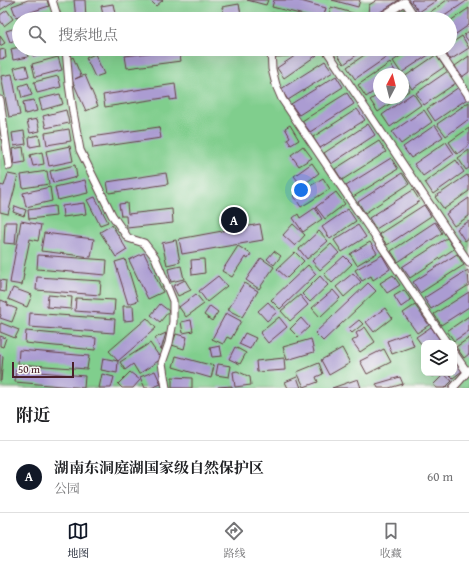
<!DOCTYPE html>
<html lang="zh">
<meta charset="utf-8">
<style>
body{margin:0;font-family:"Gentium Book Plus","Noto Serif SC",serif;background:#f6f6f6;color:#202124}
.controls{position:absolute;right:12px;bottom:12px;display:grid;overflow:hidden;border-radius:8px;box-shadow:0 4px 16px #0002}
.controls button{width:36px;height:36px;display:grid;place-items:center;padding:0;border:0;border-bottom:1px solid #e0e0e0;background:#fff;color:#202124;font:20px sans-serif}
.compass{position:absolute;left:373px;top:68px;width:36px;height:36px;border-radius:50%;background:#fff;box-shadow:0 4px 16px #0002;rotate:7deg}
.scale{position:absolute;left:12px;bottom:10px;width:62px;box-sizing:border-box;padding-left:4px;border:2px solid #4a1f2b;border-top:0;font-size:11px;line-height:14px;white-space:nowrap;color:#4a1f2b;-webkit-text-stroke:3px #f6f6f2;paint-order:stroke}
.you{position:absolute;left:301px;top:190px;width:14px;height:14px;margin:-10px;border:3px solid #fff;border-radius:50%;background:#1a73e8;box-shadow:0 0 0 6px #1a73e833}
.badge{display:grid;place-items:center;width:26px;height:26px;border-radius:50%;background:#111827;color:#fff;font-size:13px;font-weight:700}
.pin{position:absolute;translate:-50% -50%;border:2px solid #fff;box-shadow:0 1px 4px #0006}
.list{margin:0;padding:0;list-style:none}
h2{display:flex;justify-content:space-between;align-items:center;height:52px;margin:0;padding:0 16px;font-size:17px}
h2 small{font-size:13px;font-weight:400;color:#757577}
.list li{display:grid;grid-template-columns:26px 1fr auto;gap:12px;align-items:center;box-sizing:border-box;height:72px;padding:0 16px;border-top:1px solid #e0e0e0}
.list b{display:block;font-size:15px;white-space:nowrap}
.list p{margin:0;font-size:13px;white-space:nowrap;color:#757577}
.list em{font-size:13px;font-style:normal;color:#757577}
.icon{flex:none;width:22px;height:22px;fill:none;stroke:currentColor;stroke-width:2;stroke-linecap:round;stroke-linejoin:round}
.map{position:relative;flex:none;width:469px;height:388px;overflow:hidden}
.search{position:absolute;background:#fff;box-shadow:0 4px 16px #0002;left:12px;right:12px;top:12px;height:44px;display:flex;align-items:center;gap:10px;box-sizing:border-box;padding:0 14px;border-radius:22px;color:#757577;font-size:15px}
.sheet{height:124px;background:#fff}
nav{display:flex;justify-content:space-around;align-items:center;box-sizing:border-box;height:56px;border-top:1px solid #e0e0e0;background:#fff;font-size:11px;color:#757577}
nav a{display:grid;justify-items:center;gap:2px}
nav .on{color:#111827}
.map>svg:first-child{display:block}
.green{fill:#80ce8d;stroke:#65765c;fill-rule:evenodd}
.building{fill:#ab9cd2}
.lines{fill:none;stroke-linecap:round;stroke-linejoin:round}
.minor-casing{stroke:#633e45;stroke-width:9}
.minor{stroke:#fff;stroke-width:7}
</style>
<div class="map">
<svg width="469" height="388" viewBox="0 0 469 388">
<rect width="100%" height="100%" fill="#f6f6f2"/>
<filter id="ink" filterUnits="userSpaceOnUse"><feTurbulence type="fractalNoise" baseFrequency=".025" numOctaves="2"/><feDisplacementMap in="SourceGraphic" scale="8" xChannelSelector="R" yChannelSelector="G"/><feConvolveMatrix kernelMatrix="1 2 1 2 8 2 1 2 1" color-interpolation-filters="sRGB"/></filter>
<filter id="wash" filterUnits="userSpaceOnUse"><feTurbulence type="fractalNoise" baseFrequency=".012" numOctaves="4" result="noise"/><feDisplacementMap in="SourceGraphic" scale="16" xChannelSelector="R" yChannelSelector="G"/><feGaussianBlur stdDeviation="0.9" result="paint"/><feColorMatrix in="noise" values="0 0 0 0 0 0 0 0 0 0 0 0 0 0 0 0 0 1.4 0 .05"/><feComposite in="paint" operator="in"/></filter>
<g filter="url(#wash)">
<rect width="100%" height="100%" fill="#f1ebda"/>
<!-- green -->
<path class="green" d="M0 0H469V388H0ZM19 19H450V49H19ZM379 74H403V98H379ZM424 343H454V373H424Z"/>
<g id="blocks">
<!-- building -->
<path class="building" d="M0 0H16L0 10Z
M28 0H47L49 6 16 17 12 6Z
M74 0H85L86 19H76Z
M150 0H163L156 6Z
M247 0H268L266 5Z
M274 0H297L326 8 323 19H320L272 7Z
M332 0H360L358 7Z
M377 0H399L371 18 368 13 369 5Z
M412 0H437L419 12 411 1Z
M447 0H468L440 19H423L422 18Z
M113 4 116 18 104 19 101 6Z
M239 4 242 19H230L229 16 224 17 222 7Z
M331 7 356 14 354 19H328Z
M402 8 410 19H385Z
M469 8V25L450 38V21Z
M7 10 13 19 4 26 0 20V15Z
M50 15 52 19H41Z
M263 15V19H247V16Z
M19 27V39L10 42 6 31Z
M469 31V42L464 35Z
M0 36 5 43 0 46Z
M462 36 469 48 450 60 444 49H450V44Z
M19 47V49H26L28 57 13 60 11 49Z
M5 49 6 58 0 59V50Z
M31 49H56L33 56Z
M179 49 181 61 127 68 125 56Z
M276 49H288L289 56 276 57Z
M305 49H313L317 55 284 78 277 68Z
M340 49H365L344 64 336 52Z
M373 49H381L387 57 355 79 347 67Z
M384 49H399L389 56Z
M411 49H431L433 52 401 73 393 61Z
M95 54 104 74 95 77 86 58Z
M436 55 444 67 412 89 404 77Z
M469 56V72L462 77 455 66Z
M58 57 62 70 35 77 32 64Z
M73 57 81 76 75 79 85 75 98 106 86 111 72 80 70 59Z
M325 61 333 72 288 100 281 89Z
M390 63 397 74H379V88L366 97 358 85Z
M26 65 29 76 17 79 14 68Z
M448 71 456 83 424 105 416 93Z
M12 74 20 115 9 117 1 76Z
M58 76 61 87 37 93 34 82Z
M336 76 343 87 299 115 291 104Z
M403 80 410 90 403 95Z
M28 83 32 95 22 98 19 86Z
M175 84 177 99 170 100V97L105 107 103 95Z
M459 87 467 99 435 121 427 109Z
M347 93 354 104 310 132 302 121Z
M413 93 421 105 390 127 382 115Z
M60 94 63 104 42 110 39 99Z
M379 94V98H398L378 112 370 100Z
M34 100 37 111 25 114 23 102Z
M469 102V119L446 136 437 124Z
M357 109 365 120 320 148 313 137Z
M66 110 69 123 46 128 43 116Z
M424 110 432 122 401 144 392 132Z
M37 119 40 131 30 133 27 121Z
M368 124 375 135 331 164 324 153Z
M290 125 299 140 291 145 287 139 290 137 285 128Z
M435 125 443 137 411 158 403 147Z
M159 127 161 138 93 148 91 137Z
M469 128V145L457 154 449 142Z
M69 129 71 141 47 145 45 133Z
M24 131 26 144 14 146 12 133Z
M39 135 41 145 30 147 29 137Z
M379 141 386 152 342 180 335 169Z
M446 142 454 154 423 176 414 164Z
M70 146 73 161 49 166 46 151Z
M303 146 312 158 299 166 291 155Z
M23 147 25 162 14 164 12 149Z
M469 150V168L466 170 458 158Z
M42 152 44 164 33 166 30 155Z
M391 158 398 169 353 197 346 186Z
M456 160 464 172 433 194 425 182Z
M312 163 319 173 302 186 294 176Z
M75 165 77 177 53 183 50 171Z
M47 171 49 184 23 188 21 175Z
M166 173 168 184 109 193 107 182Z
M402 173 409 184 365 213 358 202Z
M8 174 18 176 8 214 0 212V185L4 186Z
M467 175 469 178V191L444 209 435 197Z
M323 178 330 189 301 207 294 196Z
M85 180 88 193 58 200 55 187Z
M50 187 52 201 26 207 23 193Z
M413 190 420 201 376 229 369 218Z
M336 192 345 204 325 219 316 207Z
M95 197 108 222 100 225 87 200Z
M469 198V216L454 226 446 214Z
M84 203 86 214 63 217 62 206Z
M127 203 128 214 172 209 173 223 127 228 126 216H121L119 204Z
M424 205 431 216 387 245 379 234Z
M15 206 26 210 24 216 13 212Z
M55 206 56 216 29 219 28 210Z
M315 208 322 219 303 232 293 218 298 214 300 218Z
M348 209 356 221 330 239 322 227Z
M21 221 41 225 38 241 30 239 23 273 24 274 22 285 10 283 12 271Z
M469 221V238L465 241 457 229Z
M5 222H17L15 244 4 243Z
M435 222 442 233 398 262 391 251Z
M260 224 263 240 182 254 179 239Z
M293 224 305 235 295 246 283 235Z
M112 225 127 250 116 257 100 232Z
M358 225 366 237 342 252 334 240Z
M319 231 328 241 307 259 299 249Z
M44 233 94 239 91 257 41 251Z
M447 238 454 249 410 278 402 267Z
M176 240 180 262 167 265 162 243Z
M370 242 377 253 357 265 350 254Z
M331 244 339 253 320 270 312 261Z
M238 246 251 254 248 259 245 257 232 277 222 271Z
M274 251 281 256 274 265 267 259Z
M295 252 304 261 287 278 277 269Z
M144 253 163 292 148 299 129 260Z
M457 254 464 265 420 293 413 282Z
M38 255 107 260 106 275 37 269Z
M382 255 390 269 373 280 371 276 362 281 355 270Z
M344 256 352 264 332 283 324 274Z
M261 258 274 267 259 289 246 280Z
M125 259 138 301 128 304 115 262Z
M204 259 205 273 192 275 191 260Z
M308 265 316 274 280 309 271 300Z
M181 266 184 279 171 282 168 269Z
M468 270 469 285 431 309 424 298Z
M353 273 361 282 344 297 336 287Z
M393 275 400 285 387 293 380 283Z
M218 276 227 286 207 302 199 291Z
M320 276 328 285 310 302 302 294Z
M37 277 101 281 100 295 36 290Z
M0 280 6 281 5 292 0 291Z
M185 280 191 290 178 296 173 286Z
M244 283 258 291 242 317 228 310Z
M368 283 376 291 323 341 315 333Z
M13 288 32 295 27 307 8 299Z
M333 290 340 298 320 317 312 308Z
M404 290 411 300 401 307 394 296Z
M469 292V307L441 325 434 314Z
M196 294 204 304 186 317 179 307Z
M48 295 72 297 71 309 47 307Z
M300 295 308 305 290 321 281 311Z
M76 298 115 300 114 314 75 311Z
M1 300 8 303 7 305 17 309 12 322 0 318 1 315 0 314V303Z
M268 302 277 312 267 321 258 311Z
M160 304 169 311 160 322 151 315Z
M415 305 429 325 417 333 403 313Z
M123 306H133L134 320 124 321Z
M210 306 218 312 212 321 204 315Z
M385 308 392 318 374 332 366 322Z
M30 313 115 319 114 333 29 327Z
M226 313 241 321 231 339 227 337 223 344 212 339Z
M469 316V331L454 341 447 331Z
M279 317 287 327 268 343 260 333Z
M147 318 156 328 118 361 117 373 101 370 103 358 118 361 109 351Z
M301 318 309 327 298 337 290 329Z
M191 320 193 331 183 333 181 322Z
M359 320 363 324 352 333 348 329Z
M1 323 19 330 15 338 0 332V325Z
M365 327 375 342 360 352 352 341 358 337 356 333Z
M431 327 442 343H424V348L416 337Z
M26 331 96 338 95 350 25 343Z
M166 333 161 350 155 338Z
M245 333 256 338 250 349 239 344Z
M409 333 414 346 392 354 387 341Z
M176 334 187 337 184 349 172 345Z
M0 336 6 338 3 347 0 346Z
M469 338V354L464 358 456 347Z
M311 339 314 352 287 360 283 347Z
M150 343 161 359 139 374 133 364 125 370 120 362Z
M220 346 222 356 212 357 210 348Z
M235 347 246 353 240 364 229 359Z
M342 348 350 363 329 375 321 360Z
M384 349 391 362 367 374 360 361Z
M19 350 89 356 87 369 18 364Z
M0 355 3 356 1 381H0Z
M176 356 214 366 211 378 173 367Z
M284 358 285 370 257 372 256 361Z
M454 360 462 371 453 378 448 373H454Z
M319 363 323 374 316 377 318 382 304 387 297 372Z
M218 364 231 366 229 377 216 375Z
M16 370 85 376 84 388 15 382Z
M155 371 161 384 151 388H145L140 377Z
M237 371 250 377 251 385 235 387 233 372Z
M130 372 140 380 133 388H122L118 384Z
M428 373H437L433 377Z
M102 374 114 377 111 388H99Z
M444 374 452 381 445 388H437L433 385Z
M172 377 192 378V388H172Z
M297 377 301 388H288L285 382Z
M400 377 403 384 389 388H378L376 384Z
M358 379 361 388H332Z
M232 386V388H218V387Z"/>
</g>
</g>
<g filter="url(#ink)">
<use href="#blocks" fill-opacity="0" stroke="#633e45" stroke-width="1"/>
<g class="lines">
<!-- minor casing -->
<g class="minor-casing">
<path id="minor" d="M52 0 58 19
M273 19V17L281 19
M378 19 405 2 416 19
M66 49 69 84 73 112 80 150 112 215 128 238 144 243 155 257 173 301V322L169 343 162 363 166 388
M271 49 272 69 276 85 282 99 447 343
M330 49 327 51 469 263
M437 49 469 96
M0 100 9 166
M454 353 467 372
M453 388 469 370"/>
</g>
<!-- minor -->
<use href="#minor" class="minor"/>
</g>
</g>
</svg>
<div class="controls">
<button><svg class="icon" aria-label="layers" viewBox="0 0 24 24"><path d="M12 4l9 5-9 5-9-5zM3 14l9 5 9-5"/></svg></button>
</div>
<svg class="compass" viewBox="-18 -18 36 36"><path d="M0-13l5 13h-10z" fill="#e53935"/><path d="M0 13l5-13h-10z" fill="#757577"/></svg>
<div class="scale">50 m</div>
<div class="you"></div>
<div class="pin badge" style="left:234px;top:220px">A</div>
<div class="search"><svg class="icon" aria-label="search" viewBox="0 0 24 24"><circle cx="10" cy="10" r="6"/><path d="M15 15l6 6"/></svg>搜索地点</div>
</div>
<section class="sheet">
<h2>附近<small></small></h2>
<ul class="list">
<li><span class="badge">A</span><div><b>湖南东洞庭湖国家级自然保护区</b><p>公园</p></div><em>60 m</em></li>
</ul>
</section>
<nav>
<a class="on"><svg class="icon" aria-label="map" viewBox="0 0 24 24"><path d="M3 6l6-2 6 2 6-2v14l-6 2-6-2-6 2zM9 4v14M15 6v14"/></svg>地图</a>
<a><svg class="icon" aria-label="directions" viewBox="0 0 24 24"><path d="M12 3l9 9-9 9-9-9zM9 14v-3h6M13 9l2 2-2 2"/></svg>路线</a>
<a><svg class="icon" aria-label="saved" viewBox="0 0 24 24"><path d="M7 4h10v16l-5-4-5 4z"/></svg>收藏</a>
</nav>
